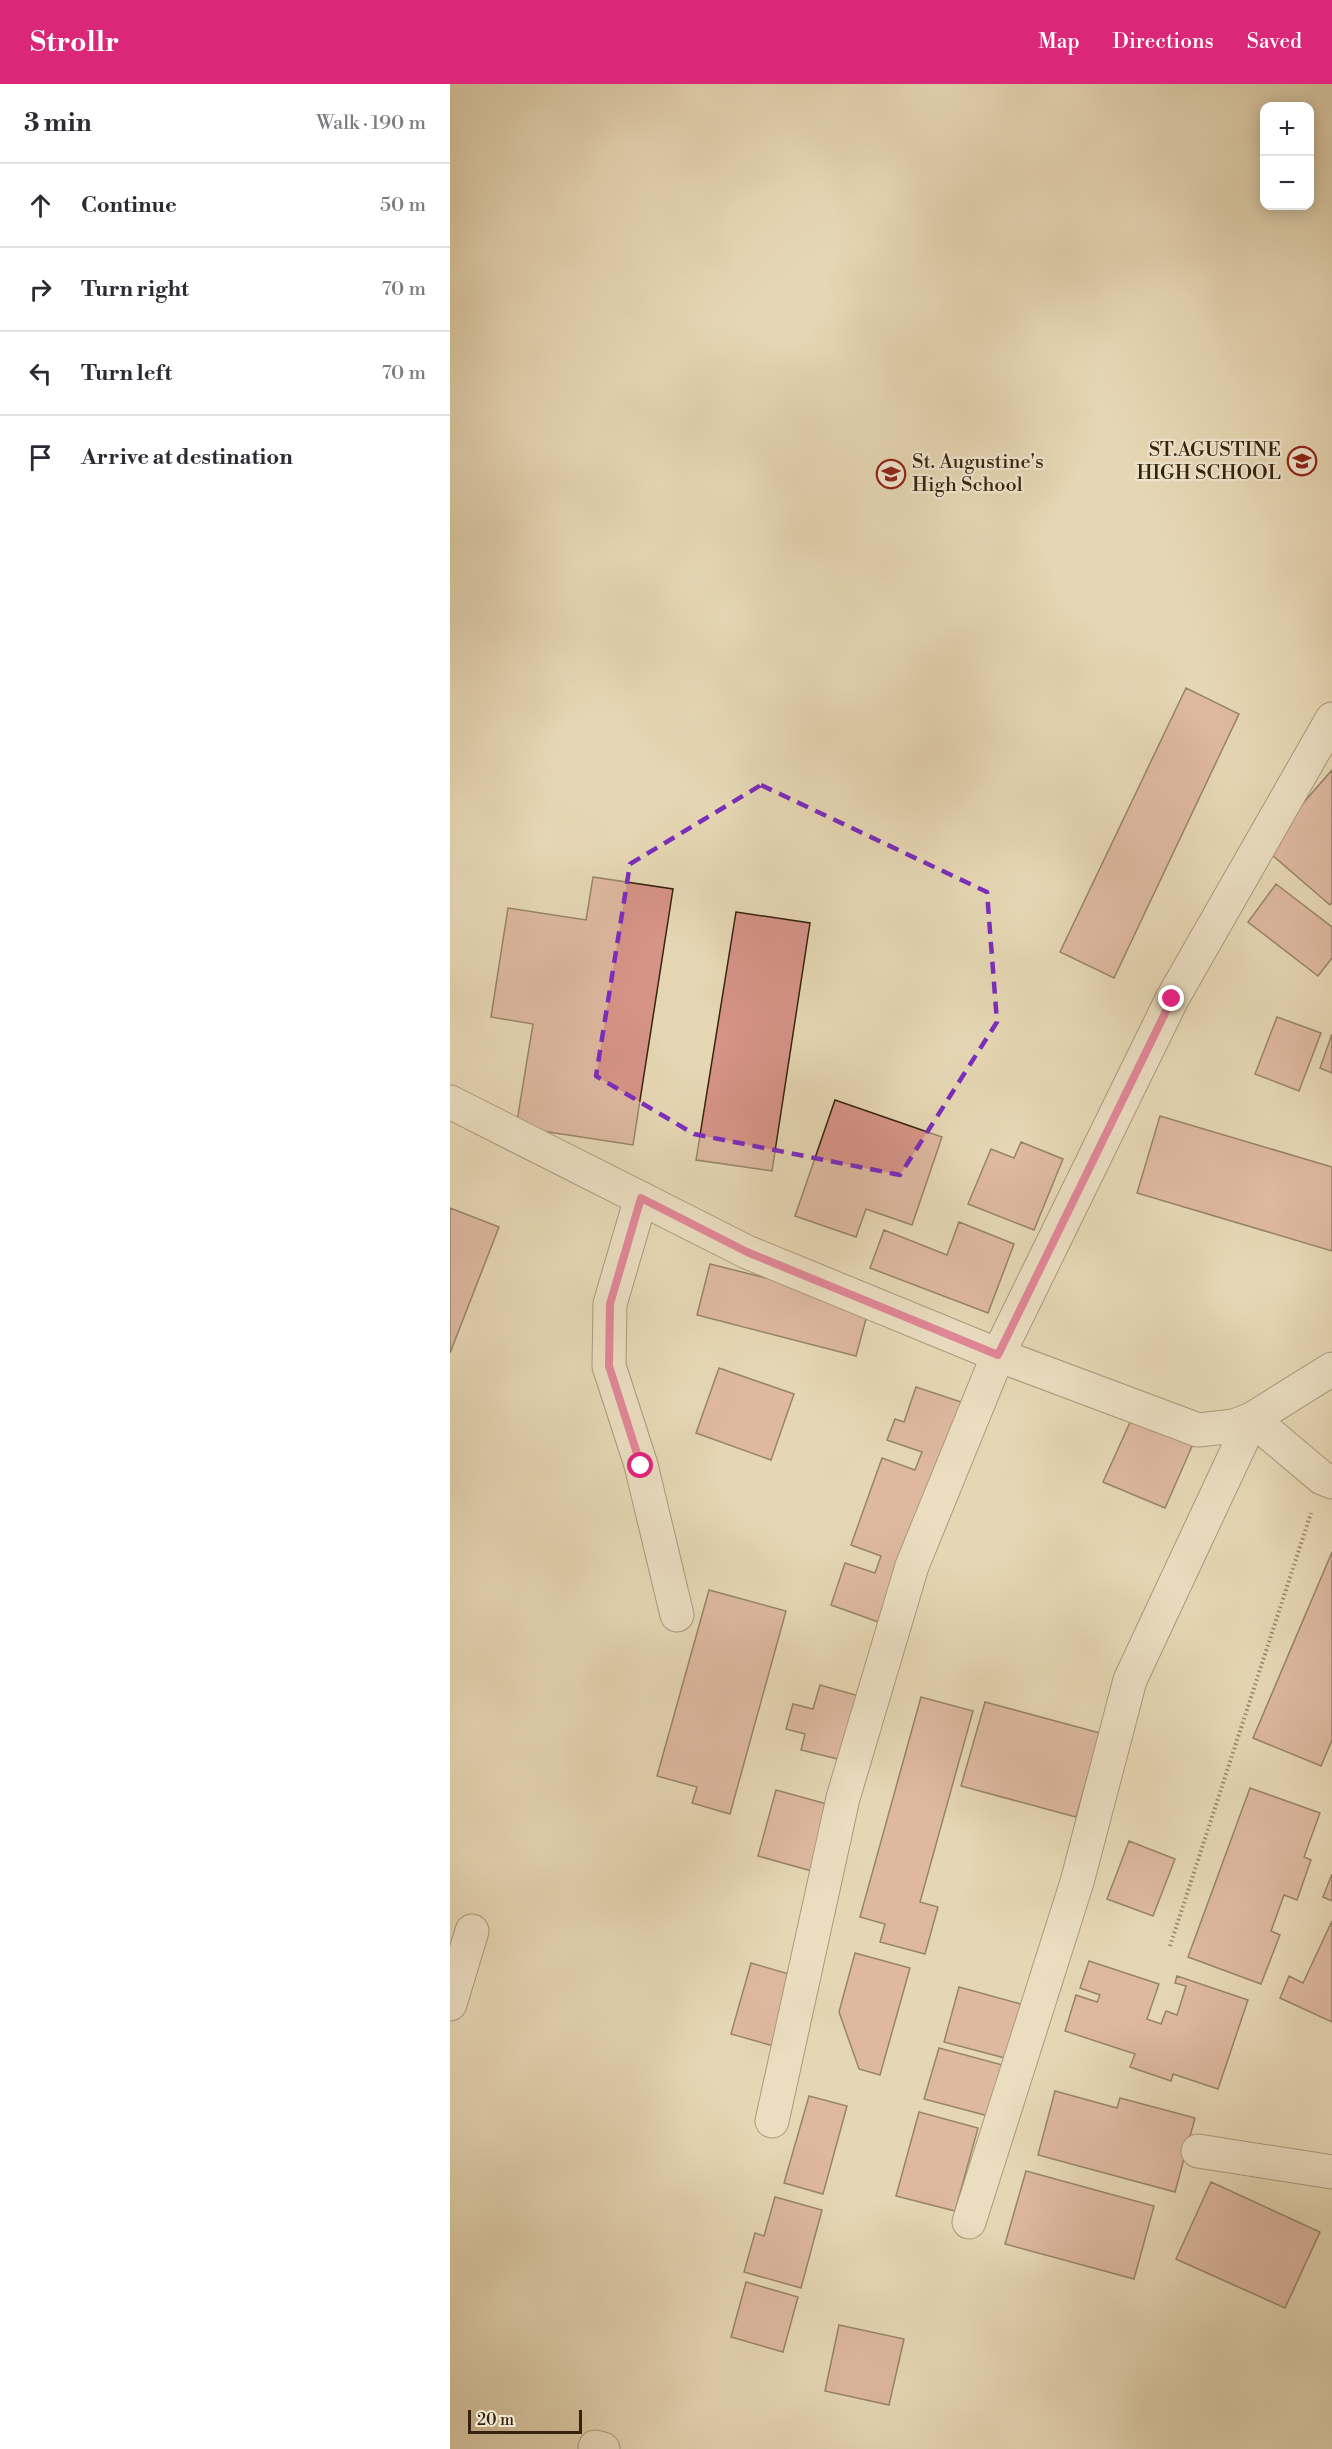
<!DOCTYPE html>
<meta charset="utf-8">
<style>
body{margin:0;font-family:"Libre Bodoni",serif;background:#f7f7f7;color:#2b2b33}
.controls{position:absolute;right:18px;top:18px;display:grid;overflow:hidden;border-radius:12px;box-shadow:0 3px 15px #0003}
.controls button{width:54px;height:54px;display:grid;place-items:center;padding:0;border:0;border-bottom:2px solid #e1e1e2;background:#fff;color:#2b2b33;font:30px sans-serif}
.scale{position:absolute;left:18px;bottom:15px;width:114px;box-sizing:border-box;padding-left:6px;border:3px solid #37230d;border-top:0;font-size:16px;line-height:21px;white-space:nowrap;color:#37230d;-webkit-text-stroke:4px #efe5ce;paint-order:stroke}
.stop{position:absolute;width:18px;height:18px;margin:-14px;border:4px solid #db2777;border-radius:50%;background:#fff}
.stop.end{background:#db2777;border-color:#fff;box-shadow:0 2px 6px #0008}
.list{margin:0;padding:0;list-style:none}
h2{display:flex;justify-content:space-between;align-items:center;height:78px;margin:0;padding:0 24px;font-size:26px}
h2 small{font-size:20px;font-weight:400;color:#7c7c81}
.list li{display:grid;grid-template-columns:39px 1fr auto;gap:18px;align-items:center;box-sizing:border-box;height:84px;padding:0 24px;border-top:2px solid #e1e1e2}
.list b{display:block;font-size:22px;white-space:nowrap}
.list em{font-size:20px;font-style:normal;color:#7c7c81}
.icon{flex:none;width:33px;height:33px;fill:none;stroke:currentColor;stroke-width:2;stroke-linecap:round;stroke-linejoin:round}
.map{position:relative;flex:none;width:882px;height:2365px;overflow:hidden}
header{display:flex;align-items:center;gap:36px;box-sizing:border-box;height:84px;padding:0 30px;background:#db2777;color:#fff}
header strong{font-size:28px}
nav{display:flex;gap:33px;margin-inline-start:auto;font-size:21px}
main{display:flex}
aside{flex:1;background:#fff}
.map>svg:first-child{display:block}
.building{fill:#d69487;stroke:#37230d;stroke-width:1.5}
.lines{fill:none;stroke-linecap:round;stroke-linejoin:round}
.minor-casing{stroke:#635037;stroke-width:35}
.path{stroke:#37230d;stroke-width:4;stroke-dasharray:1.5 3;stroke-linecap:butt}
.minor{stroke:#efe5ce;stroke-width:33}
.route{stroke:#db2777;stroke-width:8}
.marked{fill:none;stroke:#7b2cbf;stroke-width:4.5;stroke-dasharray:12 8;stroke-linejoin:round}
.labels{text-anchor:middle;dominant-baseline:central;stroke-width:4.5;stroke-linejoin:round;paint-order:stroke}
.poi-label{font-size:20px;fill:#37230d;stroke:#efe5ce;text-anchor:end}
</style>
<header>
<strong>Strollr</strong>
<nav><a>Map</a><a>Directions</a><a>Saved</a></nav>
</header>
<main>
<aside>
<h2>3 min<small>Walk · 190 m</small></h2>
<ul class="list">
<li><svg class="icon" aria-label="ahead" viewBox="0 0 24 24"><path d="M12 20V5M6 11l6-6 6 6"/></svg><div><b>Continue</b></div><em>50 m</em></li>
<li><svg class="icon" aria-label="right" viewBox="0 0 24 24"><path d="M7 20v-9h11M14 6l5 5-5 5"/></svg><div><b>Turn right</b></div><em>70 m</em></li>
<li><svg class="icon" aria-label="left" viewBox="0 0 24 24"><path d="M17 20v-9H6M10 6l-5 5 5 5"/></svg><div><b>Turn left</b></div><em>70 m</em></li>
<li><svg class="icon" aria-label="arrive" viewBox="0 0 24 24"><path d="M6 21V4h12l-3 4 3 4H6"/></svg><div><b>Arrive at destination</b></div></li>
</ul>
</aside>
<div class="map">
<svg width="882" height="2365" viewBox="0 0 882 2365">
<rect width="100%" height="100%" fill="#e6d7b4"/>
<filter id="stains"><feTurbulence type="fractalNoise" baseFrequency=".00333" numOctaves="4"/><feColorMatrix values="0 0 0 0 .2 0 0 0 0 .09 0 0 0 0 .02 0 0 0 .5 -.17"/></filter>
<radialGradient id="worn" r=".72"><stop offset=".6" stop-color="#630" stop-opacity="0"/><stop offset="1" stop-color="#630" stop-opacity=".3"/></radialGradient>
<!-- building -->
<path class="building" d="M736 604 789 630 664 894 610 868Z
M882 686V818L880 821 814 764Z
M143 793 223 805 183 1061 66 1043 83 940 41 933 58 824 136 836Z
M826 800 882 843V874L868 892 798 838Z
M286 828 360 839 322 1087 246 1076Z
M827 933 871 949 849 1007 805 990Z
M882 950V989L870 984Z
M385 1016 492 1053 462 1141 416 1125 406 1153 345 1132Z
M710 1032 882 1083V1167L687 1109Z
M571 1058 613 1075 584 1146 518 1120 541 1065 564 1074Z
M0 1124 49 1143 0 1269Z
M509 1138 564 1160 538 1229 420 1184 434 1146 497 1171Z
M260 1180 420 1220 406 1272 247 1231Z
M269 1284 344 1310 321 1376 246 1349Z
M466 1303 511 1318 431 1539 381 1521 395 1479 425 1489 431 1472 401 1461 432 1374 465 1386 472 1368 437 1356 445 1335 454 1338Z
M682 1334 743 1360 715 1424 653 1398Z
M882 1468V1656L871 1682 803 1654Z
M259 1506 336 1527 280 1730 242 1719 247 1703 207 1692Z
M370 1601 409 1612 392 1676 351 1666 355 1650 336 1645 343 1620 363 1625Z
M471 1613 523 1627 470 1818 488 1823 475 1870 430 1858 435 1840 410 1833Z
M535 1618 650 1649 626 1733 511 1702Z
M800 1704 870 1729 854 1773 861 1776 847 1816 834 1811 821 1847 830 1851 811 1900 738 1873Z
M326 1706 388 1723 369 1789 308 1772Z
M679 1757 725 1775 703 1832 657 1815Z
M882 1790V1817L873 1813Z
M882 1837V1938L830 1914 839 1892 853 1899Z
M405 1869 460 1884 430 1991 409 1985 389 1928Z
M639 1877 709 1900 697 1935 711 1940 716 1927 727 1931 736 1902 725 1899 727 1892 798 1916 768 2005 723 1990 721 1997 680 1983 685 1970 615 1947 626 1911 647 1918 650 1911 630 1904Z
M301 1879 346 1892 327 1963 281 1950Z
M509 1903 571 1920 555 1974 494 1958Z
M489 1964 560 1983 546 2034 474 2015Z
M605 2007 667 2024 670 2014 745 2034 725 2108 588 2071Z
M359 2012 397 2022 373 2110 334 2099Z
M469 2028 528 2044 505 2127 446 2112Z
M576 2087 704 2122 684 2195 555 2160Z
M761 2098 870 2148 835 2224 726 2175Z
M325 2113 372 2126 351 2204 294 2188 305 2149 314 2152Z
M296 2198 348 2213 333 2268 281 2253Z
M389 2241 454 2255 439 2321 375 2307Z"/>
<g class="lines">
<!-- minor casing -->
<g class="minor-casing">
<path id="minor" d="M0 1018 297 1168 548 1271 748 1346 784 1342 802 1335 882 1285
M191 1114 160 1220 159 1282 191 1381 227 1531
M0 1920 22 1847
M322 2037 393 1714 462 1482 548 1271 722 915 882 635
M748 2067 882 2088
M519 2138 627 1798 680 1596 802 1335 872 1394 882 1398
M145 2363 153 2365"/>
</g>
<!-- path -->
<path class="path" d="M720 1862 861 1429"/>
<!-- minor -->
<use href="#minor" class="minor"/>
</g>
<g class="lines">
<!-- route -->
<path class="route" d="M191 1382 159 1282 160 1220 191 1114 297 1168 548 1271 722 915"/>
</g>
<!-- marked area -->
<path d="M0 0H882V2365H0ZM311 701 537 808 547 938 450 1091 244 1050 146 992 180 780Z" fill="#e6d7b4" fill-opacity=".55" fill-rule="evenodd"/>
<path class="marked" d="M311 701 537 808 547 938 450 1091 244 1050 146 992 180 780Z"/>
<!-- icons -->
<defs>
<g id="school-ring" transform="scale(1.5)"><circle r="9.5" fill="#efe5ce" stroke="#8f2418" stroke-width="1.5"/><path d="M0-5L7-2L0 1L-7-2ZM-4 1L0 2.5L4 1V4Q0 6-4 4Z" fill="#8f2418"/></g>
</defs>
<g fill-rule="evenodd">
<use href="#school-ring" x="852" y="377"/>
<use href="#school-ring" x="441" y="390"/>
</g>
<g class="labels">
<!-- poi labels -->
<g class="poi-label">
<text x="831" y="366">ST.AGUSTINE<tspan x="831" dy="23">HIGH SCHOOL</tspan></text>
<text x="462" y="378" text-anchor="start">St. Augustine's<tspan x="462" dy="23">High School</tspan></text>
</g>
</g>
<rect width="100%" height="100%" filter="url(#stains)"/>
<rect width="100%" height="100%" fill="url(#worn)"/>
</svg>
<div class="controls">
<button>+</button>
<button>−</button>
</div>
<div class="scale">20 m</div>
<div class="stop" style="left:191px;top:1382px"></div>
<div class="stop end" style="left:722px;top:915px"></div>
</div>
</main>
